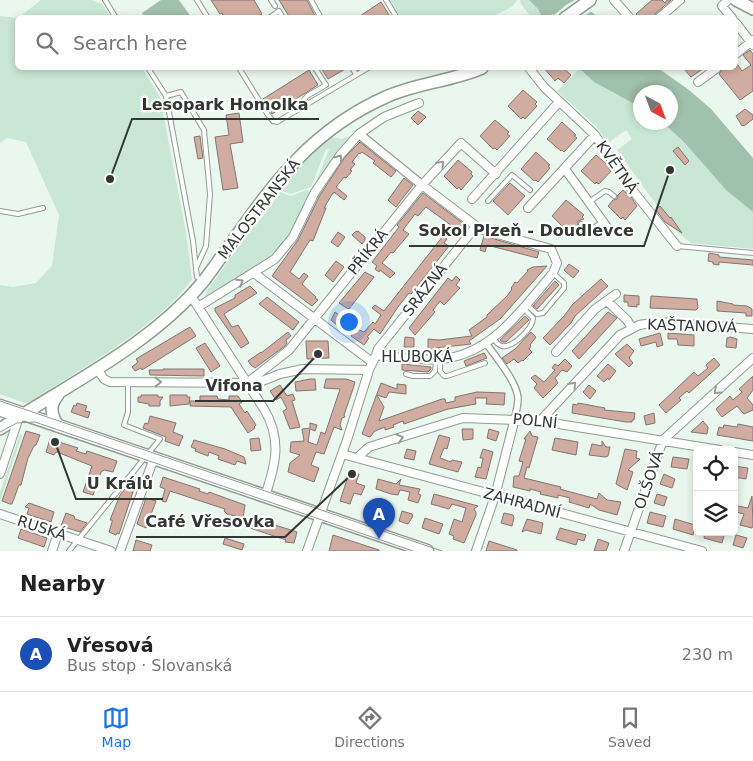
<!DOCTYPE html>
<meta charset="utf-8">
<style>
body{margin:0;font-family:"DejaVu Sans",sans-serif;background:#f6f6f6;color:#222}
.controls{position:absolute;right:15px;bottom:15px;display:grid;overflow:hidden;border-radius:8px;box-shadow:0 2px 8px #0003}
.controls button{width:45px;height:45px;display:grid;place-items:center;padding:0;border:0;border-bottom:1px solid #e0e0e0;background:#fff;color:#222;font:25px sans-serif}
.compass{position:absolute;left:633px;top:85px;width:45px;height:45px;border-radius:50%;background:#fff;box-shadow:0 2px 8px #0003;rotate:139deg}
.you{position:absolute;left:348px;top:321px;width:18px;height:18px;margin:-12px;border:4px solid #fff;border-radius:50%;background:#1a73e8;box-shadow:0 0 0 8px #1a73e833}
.badge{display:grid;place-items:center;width:32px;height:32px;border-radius:50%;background:#1a73e8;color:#fff;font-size:16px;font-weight:700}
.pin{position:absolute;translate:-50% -41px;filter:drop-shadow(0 1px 2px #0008)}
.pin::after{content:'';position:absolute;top:26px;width:18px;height:15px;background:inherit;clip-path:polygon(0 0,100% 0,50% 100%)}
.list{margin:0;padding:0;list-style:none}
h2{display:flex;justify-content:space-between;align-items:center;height:65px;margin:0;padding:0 20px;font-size:21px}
h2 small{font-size:16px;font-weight:400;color:#767676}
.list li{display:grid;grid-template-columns:32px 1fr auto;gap:15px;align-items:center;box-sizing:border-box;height:75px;padding:0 20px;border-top:1px solid #e0e0e0}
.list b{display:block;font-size:19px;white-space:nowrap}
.list p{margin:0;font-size:16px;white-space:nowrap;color:#767676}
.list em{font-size:16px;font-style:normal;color:#767676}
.icon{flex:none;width:28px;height:28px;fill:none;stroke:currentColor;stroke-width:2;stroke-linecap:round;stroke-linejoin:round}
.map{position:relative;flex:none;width:753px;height:551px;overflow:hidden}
.search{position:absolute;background:#fff;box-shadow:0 2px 8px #0003;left:15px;right:15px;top:15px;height:55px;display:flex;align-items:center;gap:12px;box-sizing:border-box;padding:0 18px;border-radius:8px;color:#767676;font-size:19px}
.sheet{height:140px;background:#fff}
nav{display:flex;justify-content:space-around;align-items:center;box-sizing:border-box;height:70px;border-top:1px solid #e0e0e0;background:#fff;font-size:14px;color:#767676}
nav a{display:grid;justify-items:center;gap:2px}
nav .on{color:#1a73e8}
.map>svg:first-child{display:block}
.green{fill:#c9e7d4}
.water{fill:#a0c1ac}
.pier{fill:#eaf7ee}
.building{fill:#d1aca1;stroke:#837571}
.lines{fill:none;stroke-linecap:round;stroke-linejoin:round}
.service-casing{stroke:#8f9c94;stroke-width:6}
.pedestrian-casing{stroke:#8f9c94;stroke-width:8}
.minor-casing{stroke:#8f9c94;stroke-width:10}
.secondary-casing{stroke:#8f9c94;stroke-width:14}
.primary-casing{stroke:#8f9c94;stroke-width:15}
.service{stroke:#fff;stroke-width:4}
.pedestrian{stroke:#fff;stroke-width:5.5}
.minor{stroke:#fff;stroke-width:8}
.secondary{stroke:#fff;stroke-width:11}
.primary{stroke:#fff;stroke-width:12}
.tram{stroke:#919b95;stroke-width:1}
.oneway{stroke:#989b9a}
.labels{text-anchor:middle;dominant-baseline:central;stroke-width:4.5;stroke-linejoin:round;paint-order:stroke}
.street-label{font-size:15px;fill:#323734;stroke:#fff}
.leader{fill:none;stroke:#323734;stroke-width:2}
.callout-dot{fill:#323734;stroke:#fff;stroke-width:2}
.callout-label{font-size:16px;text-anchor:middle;font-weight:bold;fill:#323734;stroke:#fff;stroke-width:4.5;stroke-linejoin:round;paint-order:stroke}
</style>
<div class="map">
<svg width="753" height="551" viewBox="0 0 753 551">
<rect width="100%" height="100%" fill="#eaf7ee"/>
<!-- green -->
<path class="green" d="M41 0H91L102 4 111 17 18 18Z
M390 0H517L512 7 490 17 401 18Z
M520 0H529L538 9 542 17H531L521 4Z
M0 16 18 18V68H142L160 97 186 232 192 280C153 330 82 368 29 402L25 403 0 394V285L13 287 36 283 52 266 59 215 26 142 7 138 0 143Z
M580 68 594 82 640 107V122L663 123 683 141 726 190 753 212V249L691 243 665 222 656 210 658 207 617 150 632 139 626 130 608 143 597 127 557 91Z
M352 135 314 187 329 149H326L311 187 291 194 283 191 285 187 282 184 304 158 331 137 342 139Z
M306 190H308L311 193 287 238V240L261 265H258L205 299 206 292 249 232 266 213 280 192 291 196Z
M20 434 22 435 0 502V492Z"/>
<!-- water -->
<path class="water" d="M161 0H179L191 17H145L142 13Z
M529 0H582L589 10 598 17H542L538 9Z
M579 68H658L689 90 711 109 753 158V212L726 190 683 141 663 123 670 122V92H640V107L594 82Z"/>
<!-- pier -->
<path class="pier" d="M575 0H585L592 11 581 18 550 17 552 14 554 15 566 5Z"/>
<!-- building -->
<path class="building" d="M211 0H254L262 14 257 18H224L222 13 220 14Z
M279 0H307L316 18H290Z
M652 0H662L665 3 667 0H671L655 14 654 18 651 15 649 18H639L636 14Z
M381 2 391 18H357Z
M750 50 753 54V91L740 100 719 74 723 68H736V62L742 71 751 65 743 55Z
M321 68H347L328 79Z
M544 68H563L571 75 564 83 558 78 555 81Z
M683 68H704L691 77Z
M309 70 318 85 272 114 263 99Z
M523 90 537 102 535 104 537 106 525 119 523 117 521 119 508 106Z
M745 109 753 115V119L744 126 743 125 742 126 736 116Z
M418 111 426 117 418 125 411 118Z
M239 113 243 142 230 144 238 188 223 190 215 137 229 135 226 115Z
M495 120 509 132 507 134 510 136 497 150 495 148 493 149 480 136Z
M562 122 576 135 574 136 577 138 564 152 562 150 561 151 547 139Z
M200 136 203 158 198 159 194 137Z
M360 142 396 171 391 177 373 163 375 161 362 152 360 154 359 153 352 162 355 164 350 170 352 171 346 178 344 177 336 187 347 196 344 200 334 192 331 196 324 208H326L313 241 310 240 290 272 299 279 304 273 308 276 302 284 316 297 315 298 318 300 312 306 272 276 298 240 320 195 345 157Z
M678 147 689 161 685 165 673 151Z
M536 152 550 165 548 166 550 168 538 182 536 180 534 181 521 169Z
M596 155 609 166V169L611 171 599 184 596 182 595 184 581 171Z
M458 160 472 172 471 174 473 176 461 190 459 187 457 189 444 176Z
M404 178 413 185 396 207 388 200Z
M510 183 525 196 508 215 493 201Z
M623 190 631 197 637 206 625 220 623 217 621 219 608 206 613 200 617 199 618 195Z
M423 193 468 227 463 234 426 207 425 208 418 216 415 214 403 230 409 234 393 253 391 252 382 263 395 273 390 278 380 270 379 272 375 269 377 266 372 262 399 227 397 225Z
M566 200 584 215 582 217 584 219 578 221V226L572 232 570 230 568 232 552 216Z
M660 206 670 218 671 217 682 233 665 222 656 210Z
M358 231 365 237V240L362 244 352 235 355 232Z
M338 232 345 237 338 247 331 242Z
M443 236 447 239 444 243 449 246 411 294 409 293 398 307 380 334 374 329 367 337 369 338 364 345 351 336 357 329 364 332 373 322 375 324 381 315 372 308 375 305 384 311Z
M484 236 539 252 537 258 487 245 485 252 480 250Z
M709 253 719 255V257L753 260V265L719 262V265L713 264V262L708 261Z
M336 261 344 267 333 282 325 275Z
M569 264 579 271 573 278 564 270Z
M547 266 500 319 469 341 471 344 436 348 435 350H428V339L439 340 472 336 469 330 487 317V315L507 296 512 289 511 288 515 282 517 283 528 271 527 270 533 267Z
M365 272 374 277 349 309 345 307 339 303Z
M456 276 460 280 456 285 460 288 444 305 440 301 433 310 435 312 415 335 409 328 448 278 452 281Z
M601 279 608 286 575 316 571 323 550 345 543 338 564 316 573 304Z
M555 281 559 285 537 309 533 306Z
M250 286 257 293 224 314 232 327 238 325 249 343 241 348 215 311V308L235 298V295Z
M624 295 639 296V305L637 304V307L628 306V302H624Z
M651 296 697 299 698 308 696 310 650 308Z
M267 297 299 322 293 330 259 304Z
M717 301 733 304V305L747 306 752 309V316H746V313L717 311Z
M335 312 346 320 340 328 331 320Z
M608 312 617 318 579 359 572 351Z
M525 316 529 320 506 342H502L500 340Z
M190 327 196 336 142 370 141 368 135 371 132 367 138 362 136 359Z
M288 332 291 336 286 340 287 343 285 346 255 368 251 365 248 361 261 352V353Z
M531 332 536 337 530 345 531 346 529 349 532 352 523 361 522 360 518 363 514 359 507 364 502 358 515 349Z
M660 333 663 345 657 347 656 342 641 346 639 339Z
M668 333 694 335V346L678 345 677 339H668Z
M405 337 414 338V347H404Z
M730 337 737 339 736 348 726 347 727 338Z
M306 341H328L329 358 307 359Z
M205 343 220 366 211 372 196 348Z
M627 344 634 351 629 358 633 363 629 367 615 354Z
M484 353 487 358 466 366 464 361Z
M714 358 720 365 689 393 687 391 679 398 681 400 666 413 659 405 694 372 698 376 708 368 706 365Z
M565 359 572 366 567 372 562 370 555 378 558 383 543 398 534 388 537 384 531 378 535 375 544 382 555 370 552 368 555 364 558 366Z
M402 364 431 367V369L428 372 402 370Z
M608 364 616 371 609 380 608 378 604 382 597 376Z
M163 369H204V376L150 375 149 370H163Z
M753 376V390L747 398 753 405V410L744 414 737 406 722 417 716 409 730 396 733 400 742 392 739 389Z
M310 379H315L316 390 296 391 295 382Z
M326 379H346L355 382 354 386 344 415 345 417 342 418 340 425 342 430 334 427 324 454 316 452 311 465 319 468 314 482 288 472 290 463 300 455 290 452 291 442 304 441 302 429 310 428V423L317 425 315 431 310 429 308 442 317 445 321 432 325 434 340 389 324 388Z
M381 383 397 389V384L406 385V394L389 392 386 398 377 395 384 407 379 421 442 399H445L446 403 455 401V397L477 392 505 393 504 405 486 404 487 398H475L476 404 448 409 404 424 403 421 393 425 394 427 385 430V427L375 431 370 437 367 436 362 434Z
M280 385 287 396 293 394 295 400 292 401 300 427 290 429 283 411 287 409 281 397 276 400 270 391Z
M589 385 596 391 590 399 583 392Z
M141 395H158V397H163L160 401V406H149V404L138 402V397H141Z
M170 395H187V397H190L189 404 170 406Z
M200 396H217L218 399 229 400V396H238L242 402 239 404 245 413 247 411 256 425 254 427 255 428 248 433 231 407 190 406V401H200Z
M77 403 87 406 85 411 90 412 88 418 71 412 74 405 76 406Z
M578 403 605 408 604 410 635 413 634 420H632V422H626L572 413 573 404 577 405Z
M654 413 655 423 646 425 644 416Z
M150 416 176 423 173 432 183 436 179 446 165 441 166 437 143 428 145 423 148 424Z
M703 421 708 427 707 434 691 432Z
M738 424 753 427V441L717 435 719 427 723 428 724 425 737 427Z
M462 429H473V439L463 440Z
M489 429 499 432 496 441 487 438Z
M26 431 40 435 36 445 34 446 28 458 21 485H19L12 504H10L2 501Z
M530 431 532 436 538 437 529 468 527 467 524 478 561 487 560 489 563 490 597 499 599 493 607 500 621 502 617 515 599 510 590 504 589 508 569 502 570 498 558 495V498L540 494 541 492 530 489V491L513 487 514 476H519L523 462 519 461 526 439H524Z
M439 435 450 438 447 449 444 448 440 458 451 462 452 460 462 462 458 472 429 464Z
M259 438 261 450 251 451 250 439Z
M555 438 578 442 576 455 552 450Z
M50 439 78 448 76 451 86 454 87 451 117 461 113 472 104 470 101 472 93 495 83 492 92 466 57 452 55 453 54 455 46 452Z
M194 440 225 449 244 457 246 464 237 461 235 465 218 459 219 456 209 452 208 456 195 451 196 449 191 447Z
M602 441 606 447H610L608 456 605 457 589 455 592 444 602 446Z
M407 449 416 451 414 460 404 458Z
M483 449 493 452 486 479 475 477 478 467 481 468 483 458H480Z
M625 449 637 451 636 458 640 459 628 470 633 472 627 490 616 484Z
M673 457 689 459 687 469 671 467Z
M734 466 748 468 746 479 734 477Z
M350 470 359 474 356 483 365 486 361 495 354 493 350 504 340 501Z
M664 474 675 479 672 488 660 484Z
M136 475 135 479 137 480 119 534 117 533 116 535 109 532 112 522V520H110L120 495Z
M163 477 200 489 199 491 208 494 209 492 245 505 243 518 227 514 224 511 225 509 170 491 166 502 162 501 165 489 160 487Z
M378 479 396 484 401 479 399 485 420 489 418 494 421 495 418 503 408 500 410 492 400 490 398 495 391 494 376 489Z
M434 494 478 506 474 509 476 512V515L464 543 453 539 454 536 449 534 454 519 462 522 466 508 452 504 449 509 431 504Z
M657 494 667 497 664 506 654 503Z
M752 496 753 525 752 528 740 525 744 514 736 512 738 506 748 508Z
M146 498 156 501 146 528 137 524Z
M371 501 388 506 389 507 384 516 368 510Z
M29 503 54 512 51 522 27 514 29 508 25 507Z
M402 511 412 514 413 516 408 524 399 521Z
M650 512 666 516 663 527 647 523Z
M66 513 74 516 75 519 87 523 80 532 61 526Z
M504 513 513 515 514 518 512 526 501 523Z
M253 518 297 532 294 543 285 542 286 540 250 528Z
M425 518 443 524 439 534 422 528Z
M527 519 543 523 541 534 526 530 522 532Z
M675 519 695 525 693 535 673 529Z
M560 528 586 535 584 541 578 539 576 545 556 539Z
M21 529 47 538 44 547 18 538Z
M705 532H725L722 543 704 538Z
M333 535 379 550V551H329Z
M736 535 747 538 743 548 733 545Z
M225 538 244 544 242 550 223 544Z
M598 539 609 543 606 551H594Z
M136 540 152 545 150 551H133Z
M489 541 517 550V551H486Z"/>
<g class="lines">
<!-- service casing -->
<g class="service-casing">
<path id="service" d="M105 0 116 18
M197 0 208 18
M271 0 275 6
M311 0 321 18
M386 0 397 18
M269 18 279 11 283 18
M148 68 166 96 193 241 197 277 201 280
M239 68 268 115 273 121 277 122 368 68
M352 68 356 74
M166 96 181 92 204 130 210 194 206 246 196 268
M297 109 307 96 326 85 315 68
M488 201 512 175 530 190
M589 202 605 191 609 192 614 196
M0 211 18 214 43 208
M581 224 588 229 595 227 603 221
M677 246 753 253
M526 304 537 314 543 313 564 288V283L553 273
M493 338C495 341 498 345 502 346 513 348 533 328 533 318L523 308
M440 360V371L444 376H447L485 363
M406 374 413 376H430L435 371 436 360
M0 414 12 418
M69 551 160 439 124 425 128 412V382"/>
</g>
<!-- pedestrian casing -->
<g class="pedestrian-casing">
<path id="pedestrian" d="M486 343C496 358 516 380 518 398 518 405 516 412 515 418"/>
</g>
<!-- minor casing -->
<g class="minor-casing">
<path id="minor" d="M614 0 630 18
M728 0 722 6 732 18
M659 18 680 0
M736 23 753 45
M736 54 753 40
M529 68 544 87 595 135 630 187 677 246
M698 82 717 68
M565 169 609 230
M472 199 559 102
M528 208 595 135
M254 273 372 362
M191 296 264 409C282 439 276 464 265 496
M607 301 627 320 632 328
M198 307 275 259 293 237 315 192 341 154 359 134 384 117 419 103
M556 352 595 309 616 294
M376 355 378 349 476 226
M97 369 104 379 110 382 257 383 280 374 303 369 369 370
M247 383 289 350 422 185 461 143 496 174
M540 421 620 335 639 325 658 322 753 329
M734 452 753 455
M342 454 702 551
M357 458 369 447 463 418 540 421 720 450
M0 474 19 417
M0 514 111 551
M52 551 58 533
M120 551 154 458
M307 551 347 440 369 370 376 355C397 357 420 361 441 359 492 355 523 308 553 273L557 263 551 249 483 230 476 226 422 185 359 134
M476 551 495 496 515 418
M624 551 663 440 753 358"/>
</g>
<!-- secondary casing -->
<g class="secondary-casing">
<path id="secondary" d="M736 0 753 9
M565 18 590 0
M58 395C49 405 51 415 58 426
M0 429C70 383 148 347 203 282 259 207 296 136 388 96 418 83 452 81 482 68"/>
</g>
<!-- primary casing -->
<g class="primary-casing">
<path id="primary" d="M0 406 427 551"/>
</g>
<!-- service -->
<use href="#service" class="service"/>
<!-- pedestrian -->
<use href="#pedestrian" class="pedestrian"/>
<!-- minor -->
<use href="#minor" class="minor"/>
<!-- secondary -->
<use href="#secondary" class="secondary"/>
<!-- primary -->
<use href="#primary" class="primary"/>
<!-- tram -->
<path class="tram" d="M0 401 442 551
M0 432 17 423 35 422 413 551"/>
</g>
<!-- one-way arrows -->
<defs><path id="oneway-chevron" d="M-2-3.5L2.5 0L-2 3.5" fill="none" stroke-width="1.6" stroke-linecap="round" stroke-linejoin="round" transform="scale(1.25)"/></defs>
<g class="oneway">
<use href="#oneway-chevron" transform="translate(339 158) rotate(-54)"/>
<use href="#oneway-chevron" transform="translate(441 164) rotate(-47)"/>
<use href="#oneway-chevron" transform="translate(240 282) rotate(-31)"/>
<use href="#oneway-chevron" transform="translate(158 382)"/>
<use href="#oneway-chevron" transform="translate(573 385) rotate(-48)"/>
<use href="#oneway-chevron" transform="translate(717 391) rotate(138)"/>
<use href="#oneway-chevron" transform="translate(400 438) rotate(-17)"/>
</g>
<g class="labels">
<!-- street labels -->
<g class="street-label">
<text transform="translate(617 167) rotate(55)">KVĚTNÁ</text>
<text transform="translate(259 209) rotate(-52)">MALOSTRANSKÁ</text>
<text transform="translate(368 252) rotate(-51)">PŘÍKRÁ</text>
<text transform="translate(425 290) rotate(-52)">SRÁZNÁ</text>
<text transform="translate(692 326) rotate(2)">KAŠTANOVÁ</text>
<text x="417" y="357">HLUBOKÁ</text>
<text transform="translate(535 421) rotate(6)">POLNÍ</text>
<text transform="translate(649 480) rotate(-71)">OLŠOVÁ</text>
<text transform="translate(522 503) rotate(15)">ZAHRADNÍ</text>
<text transform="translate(42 528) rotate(18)">RUSKÁ</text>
</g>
</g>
<!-- callouts -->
<path class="leader" d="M110 179L132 119H319M670 170L644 246H409M318 354L273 401H195M55 442L76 499H163M352 474L285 537H136"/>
<g class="callout-dot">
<circle cx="110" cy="179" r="5"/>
<circle cx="670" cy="170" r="5"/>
<circle cx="318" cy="354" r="5"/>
<circle cx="55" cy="442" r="5"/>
<circle cx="352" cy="474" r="5"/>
</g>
<g class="callout-label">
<text x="225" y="110">Lesopark Homolka</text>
<text x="526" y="236">Sokol Plzeň - Doudlevce</text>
<text x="234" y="391">Vifona</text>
<text x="120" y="489">U Králů</text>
<text x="210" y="527">Café Vřesovka</text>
</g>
</svg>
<div class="controls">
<button><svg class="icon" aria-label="locate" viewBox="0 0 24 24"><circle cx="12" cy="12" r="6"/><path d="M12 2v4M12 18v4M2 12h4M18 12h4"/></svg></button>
<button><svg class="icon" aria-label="layers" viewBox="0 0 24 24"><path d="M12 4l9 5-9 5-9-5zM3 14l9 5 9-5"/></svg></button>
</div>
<svg class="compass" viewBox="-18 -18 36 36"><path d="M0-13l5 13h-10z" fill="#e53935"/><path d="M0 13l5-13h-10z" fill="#767676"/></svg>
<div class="you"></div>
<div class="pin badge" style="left:379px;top:539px;background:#1a4fb4">A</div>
<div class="search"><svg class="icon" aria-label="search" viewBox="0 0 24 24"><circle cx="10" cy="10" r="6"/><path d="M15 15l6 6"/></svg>Search here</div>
</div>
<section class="sheet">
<h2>Nearby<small></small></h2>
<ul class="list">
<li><span class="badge" style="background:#1a4fb4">A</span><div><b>Vřesová</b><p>Bus stop · Slovanská</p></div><em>230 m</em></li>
</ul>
</section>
<nav>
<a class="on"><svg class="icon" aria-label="map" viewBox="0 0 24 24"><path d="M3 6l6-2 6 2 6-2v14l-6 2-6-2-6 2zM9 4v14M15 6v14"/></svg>Map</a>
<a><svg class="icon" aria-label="directions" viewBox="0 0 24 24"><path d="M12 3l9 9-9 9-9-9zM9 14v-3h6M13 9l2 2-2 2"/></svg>Directions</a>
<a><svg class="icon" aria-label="saved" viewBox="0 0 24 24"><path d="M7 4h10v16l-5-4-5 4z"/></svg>Saved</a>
</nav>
